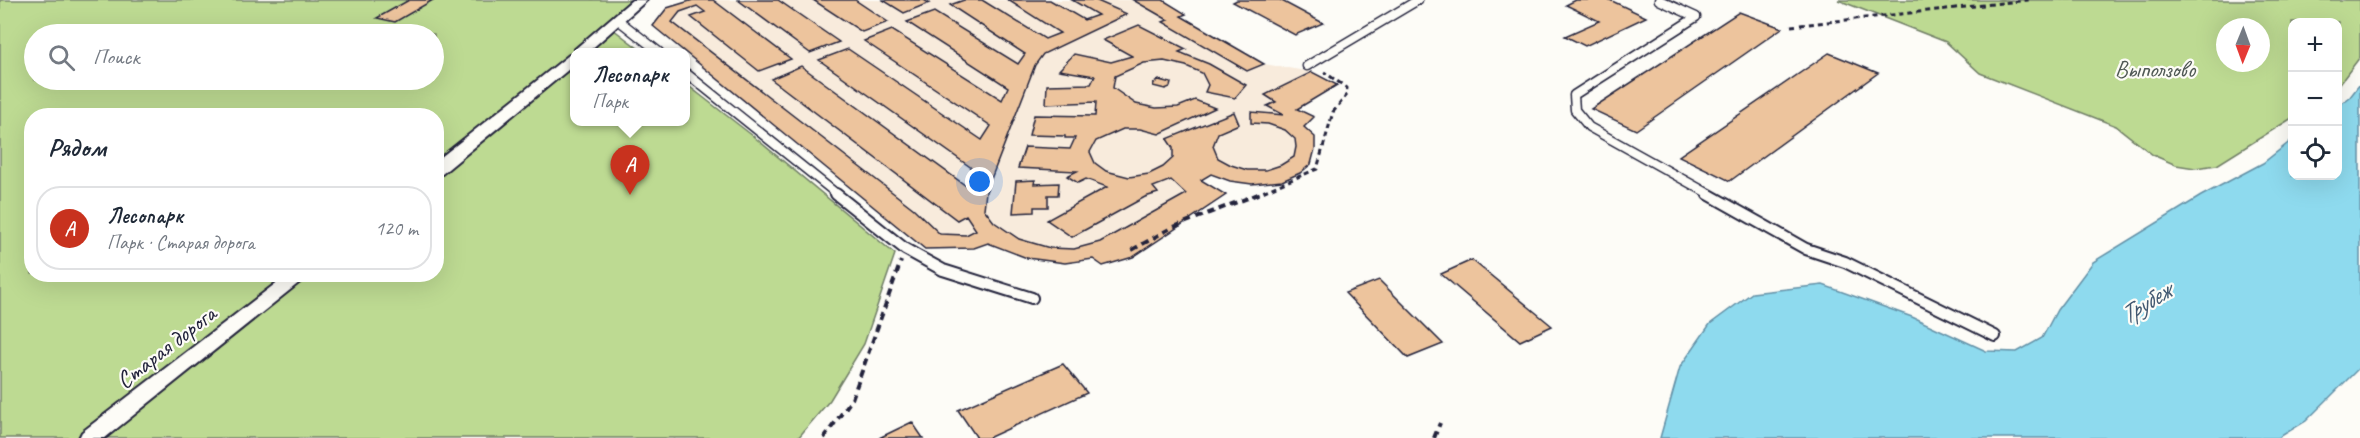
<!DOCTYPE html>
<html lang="ru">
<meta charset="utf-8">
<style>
body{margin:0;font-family:Caveat,sans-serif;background:#f2f2f3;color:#1f2937}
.controls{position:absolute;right:18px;top:18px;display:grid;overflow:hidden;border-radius:12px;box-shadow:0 6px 24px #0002}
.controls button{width:54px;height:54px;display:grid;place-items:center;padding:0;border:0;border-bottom:2px solid #e0e1e3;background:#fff;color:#1f2937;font:30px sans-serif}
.compass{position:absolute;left:2216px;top:18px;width:54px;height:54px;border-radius:50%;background:#fff;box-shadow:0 6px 24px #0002;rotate:181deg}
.you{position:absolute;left:980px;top:182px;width:21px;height:21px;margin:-15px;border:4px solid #fff;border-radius:50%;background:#1a73e8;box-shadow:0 0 0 9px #1a73e833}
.badge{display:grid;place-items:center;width:39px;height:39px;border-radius:50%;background:#c8321e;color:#fff;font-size:20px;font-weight:700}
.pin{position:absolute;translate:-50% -50px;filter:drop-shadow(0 2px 3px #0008)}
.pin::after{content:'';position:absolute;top:32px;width:21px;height:18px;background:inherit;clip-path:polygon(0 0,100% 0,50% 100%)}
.popup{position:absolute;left:570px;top:48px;width:120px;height:78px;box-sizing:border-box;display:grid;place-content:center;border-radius:12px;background:#fff;filter:drop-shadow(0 2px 4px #0005);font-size:20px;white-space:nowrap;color:#747a83}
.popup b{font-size:22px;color:#1f2937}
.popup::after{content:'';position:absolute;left:50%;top:100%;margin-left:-12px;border:12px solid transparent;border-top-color:#fff}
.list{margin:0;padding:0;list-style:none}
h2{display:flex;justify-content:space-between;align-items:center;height:78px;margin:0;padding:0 24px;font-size:26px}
h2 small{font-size:20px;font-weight:400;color:#747a83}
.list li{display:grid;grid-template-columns:39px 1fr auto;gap:18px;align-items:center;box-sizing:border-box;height:84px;margin:0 12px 12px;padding:0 12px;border:2px solid #e0e1e3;border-radius:24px}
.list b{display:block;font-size:22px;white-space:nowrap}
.list p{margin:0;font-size:20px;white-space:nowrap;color:#747a83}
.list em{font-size:20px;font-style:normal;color:#747a83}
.icon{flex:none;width:33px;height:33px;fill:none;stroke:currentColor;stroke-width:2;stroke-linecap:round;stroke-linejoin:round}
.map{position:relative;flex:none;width:2360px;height:438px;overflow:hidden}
.search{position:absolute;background:#fff;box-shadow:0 6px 24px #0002;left:24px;top:24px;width:420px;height:66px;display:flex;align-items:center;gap:15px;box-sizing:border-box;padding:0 21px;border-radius:33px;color:#747a83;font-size:22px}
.panel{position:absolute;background:#fff;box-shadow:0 6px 24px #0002;left:24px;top:108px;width:420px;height:174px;border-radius:24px}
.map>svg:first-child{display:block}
.built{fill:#f8ebdc}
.green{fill:#bdda92;stroke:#707e66;stroke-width:1.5;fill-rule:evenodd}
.water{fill:#8edaee;stroke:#6390a6;stroke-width:1.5}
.building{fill:#edc49d;stroke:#22223b;stroke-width:1.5}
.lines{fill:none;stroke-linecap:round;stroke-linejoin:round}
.lane-far1-casing{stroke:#22223b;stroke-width:11}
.lane-casing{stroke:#22223b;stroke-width:14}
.street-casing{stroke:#22223b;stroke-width:4}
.path-far1{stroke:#22223b;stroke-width:3;stroke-dasharray:5 4;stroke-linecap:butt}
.path{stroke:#22223b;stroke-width:4;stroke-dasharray:7 5;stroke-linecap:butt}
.lane-far1{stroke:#fdfcf7;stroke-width:8}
.lane{stroke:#fdfcf7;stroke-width:10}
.street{fill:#fdfcf7;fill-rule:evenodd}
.labels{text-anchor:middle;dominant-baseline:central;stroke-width:4.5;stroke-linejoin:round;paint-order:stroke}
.park-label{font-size:24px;fill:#505955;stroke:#fdfcf7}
.street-label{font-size:24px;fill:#22223b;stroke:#fdfcf7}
.water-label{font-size:26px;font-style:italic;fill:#425971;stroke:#fdfcf7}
</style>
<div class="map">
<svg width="2360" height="438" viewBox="0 0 2360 438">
<rect width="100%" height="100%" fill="#fdfcf7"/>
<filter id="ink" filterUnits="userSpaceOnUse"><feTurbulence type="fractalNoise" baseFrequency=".0167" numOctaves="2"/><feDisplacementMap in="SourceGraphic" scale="12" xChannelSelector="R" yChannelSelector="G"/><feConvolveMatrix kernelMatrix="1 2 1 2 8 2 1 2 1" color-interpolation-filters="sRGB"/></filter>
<g filter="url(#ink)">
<!-- built -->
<path class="built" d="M693 0H1163L1186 14 1182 17 1264 64 1312 72 1337 85 1297 109 1314 117 1305 127 1315 137V149L1311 164 1300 173 1282 181 1252 184 1230 181 1211 174 1202 180 1226 195 1133 257 1103 266 1093 259 1065 263 1027 258 988 243 974 248 925 249 653 26 667 8Z"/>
<!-- green -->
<path class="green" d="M0 0H638L609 26 643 52H574V122H686V84L753 136 895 254 864 344 830 400 798 438H0ZM34 34H434V80H34ZM32 116H436V274H32Z
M1838 0H2360V57L2338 86V22H2292V118L2217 165 2195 168 2176 165 2153 155 2116 126 1980 73 1946 42ZM2225 27H2261V63H2225Z"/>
<!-- water -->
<path class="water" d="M2360 84V367L2306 421 2278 438H1660L1680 367 1710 324 1752 293 1823 285 1912 317 1986 351 2017 352 2042 338 2057 310 2093 262 2201 196 2263 163 2292 140V176H2338V106L2350 97Z"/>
<!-- building -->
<path class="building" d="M409 0H433L395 22 377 18Z
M693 0H713L791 59 759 71 691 17 705 12 697 6 680 12 672 22 914 209 940 234 966 235 976 230 966 215 957 220 771 79 801 66 965 185 973 169 819 60 848 49 982 140 991 126 864 41 892 30 1002 100 1008 87 907 22 934 12 1018 64 1025 54 950 5 964 0H982L1045 39 1060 33 1008 0H1050L1084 20 1098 15 1072 0H1095L1127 14 1043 54 1035 65 986 192 984 209 994 222 1019 239 1050 248 1074 249 1100 242 1186 194 1171 180 1153 187 1158 193 1145 197 1072 237 1047 220 1107 187 1086 179 1078 183 1067 176 1077 171 1018 168 1025 147 1070 149 1075 138H1065V136L1029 135 1034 115 1095 116 1096 102 1046 104 1047 85 1091 84 1095 76 1059 70 1074 54 1111 62 1132 56 1103 40 1139 25 1186 49 1179 52 1209 64 1246 85 1235 98 1205 92 1208 85 1202 73 1186 66 1164 61 1144 63 1115 76 1113 88 1136 104 1156 108 1178 107 1195 100 1215 108 1159 134 1140 129H1123L1096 141 1090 152 1095 163 1106 171 1129 177 1149 174 1163 167 1173 158V148L1167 139 1234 112 1239 124 1218 133 1213 146 1218 158 1231 165 1247 170H1266L1281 165 1294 157 1296 147 1295 139 1285 130 1268 124 1251 123V112L1284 115 1267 106 1276 102 1265 95 1312 72 1337 85 1297 109 1314 117 1304 127 1315 137V149L1311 164 1300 173 1282 181 1252 184 1230 181 1211 174 1201 180 1226 195 1133 257 1103 266 1093 259 1065 263 1027 258 988 243 974 248 925 249 653 26 667 8Z
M738 0H778L839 42 810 53Z
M813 0H855L888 22 862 32Z
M883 0H924L929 3 904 13Z
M1133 0H1163L1186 14 1181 16 1264 64 1247 71 1163 22 1168 20Z
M1237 0H1280L1323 23 1295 35 1233 2Z
M1576 0H1610L1646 17 1585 46 1565 36 1599 21 1566 5Z
M1739 12 1782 28 1636 130 1591 109Z
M1829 53 1878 73 1730 181 1679 156Z
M1159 80 1171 83 1170 87 1165 89 1153 86 1154 83Z
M1035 180 1034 184 1059 183 1058 195H1048V207H1034V212L1013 213 1016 181Z
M1472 260 1552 326 1520 341 1441 274Z
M1379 280 1443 344 1408 358 1345 293Z
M1063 364 1087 393 988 438H977L958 410Z
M912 422 923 438H879Z"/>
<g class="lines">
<!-- lane-far1 casing -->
<g class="lane-far1-casing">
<path id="lane-far1" d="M1659 0 1696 17 1574 95 1575 110 1589 127 1711 195
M617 19 659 52
M1307 66 1418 0
M686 73 838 195"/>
</g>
<!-- lane casing -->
<g class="lane-casing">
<path id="lane" d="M836 194 905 249 943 270 1032 298
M1708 194 1806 249 1845 262 1995 336"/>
</g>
<!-- street casing -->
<g class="street-casing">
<path id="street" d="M632 0H647L588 52H574V65L442 174 436 175V161L569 55 574 54 575 49Z
M288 274H310L105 438H79L82 432Z"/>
</g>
<!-- path-far1 -->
<path class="path-far1" d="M1791 26 2029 0
M1255 195 1317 169 1333 112 1346 96 1347 88 1324 72"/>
<!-- path -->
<path class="path" d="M1132 250 1171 228 1258 194
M824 438 852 399 901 261
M1434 438 1440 423"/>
<!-- lane-far1 -->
<use href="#lane-far1" class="lane-far1"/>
<!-- lane -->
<use href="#lane" class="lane"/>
<!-- street -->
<use href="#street" class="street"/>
</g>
</g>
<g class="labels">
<!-- park labels -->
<g class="park-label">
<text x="2155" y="69">Выползово</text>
</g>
<!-- street labels -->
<g class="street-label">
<text transform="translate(166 347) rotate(-38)">Старая дорога</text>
</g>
<!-- water labels -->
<g class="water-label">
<text transform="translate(2145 303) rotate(-32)">Трубеж</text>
</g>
</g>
</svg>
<div class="controls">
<button>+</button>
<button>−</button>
<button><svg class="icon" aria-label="locate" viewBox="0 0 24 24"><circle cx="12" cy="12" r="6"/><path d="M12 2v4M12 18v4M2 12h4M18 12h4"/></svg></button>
</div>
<svg class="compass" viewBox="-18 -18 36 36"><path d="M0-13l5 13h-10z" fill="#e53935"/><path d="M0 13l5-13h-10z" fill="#747a83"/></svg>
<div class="you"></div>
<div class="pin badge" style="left:630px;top:195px">A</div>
<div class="popup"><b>Лесопарк</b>Парк</div>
<div class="search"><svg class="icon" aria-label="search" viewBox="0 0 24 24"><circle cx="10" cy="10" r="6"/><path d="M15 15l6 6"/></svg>Поиск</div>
<section class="panel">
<h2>Рядом<small></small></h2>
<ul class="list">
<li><span class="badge">A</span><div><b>Лесопарк</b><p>Парк · Старая дорога</p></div><em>120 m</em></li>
</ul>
</section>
</div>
